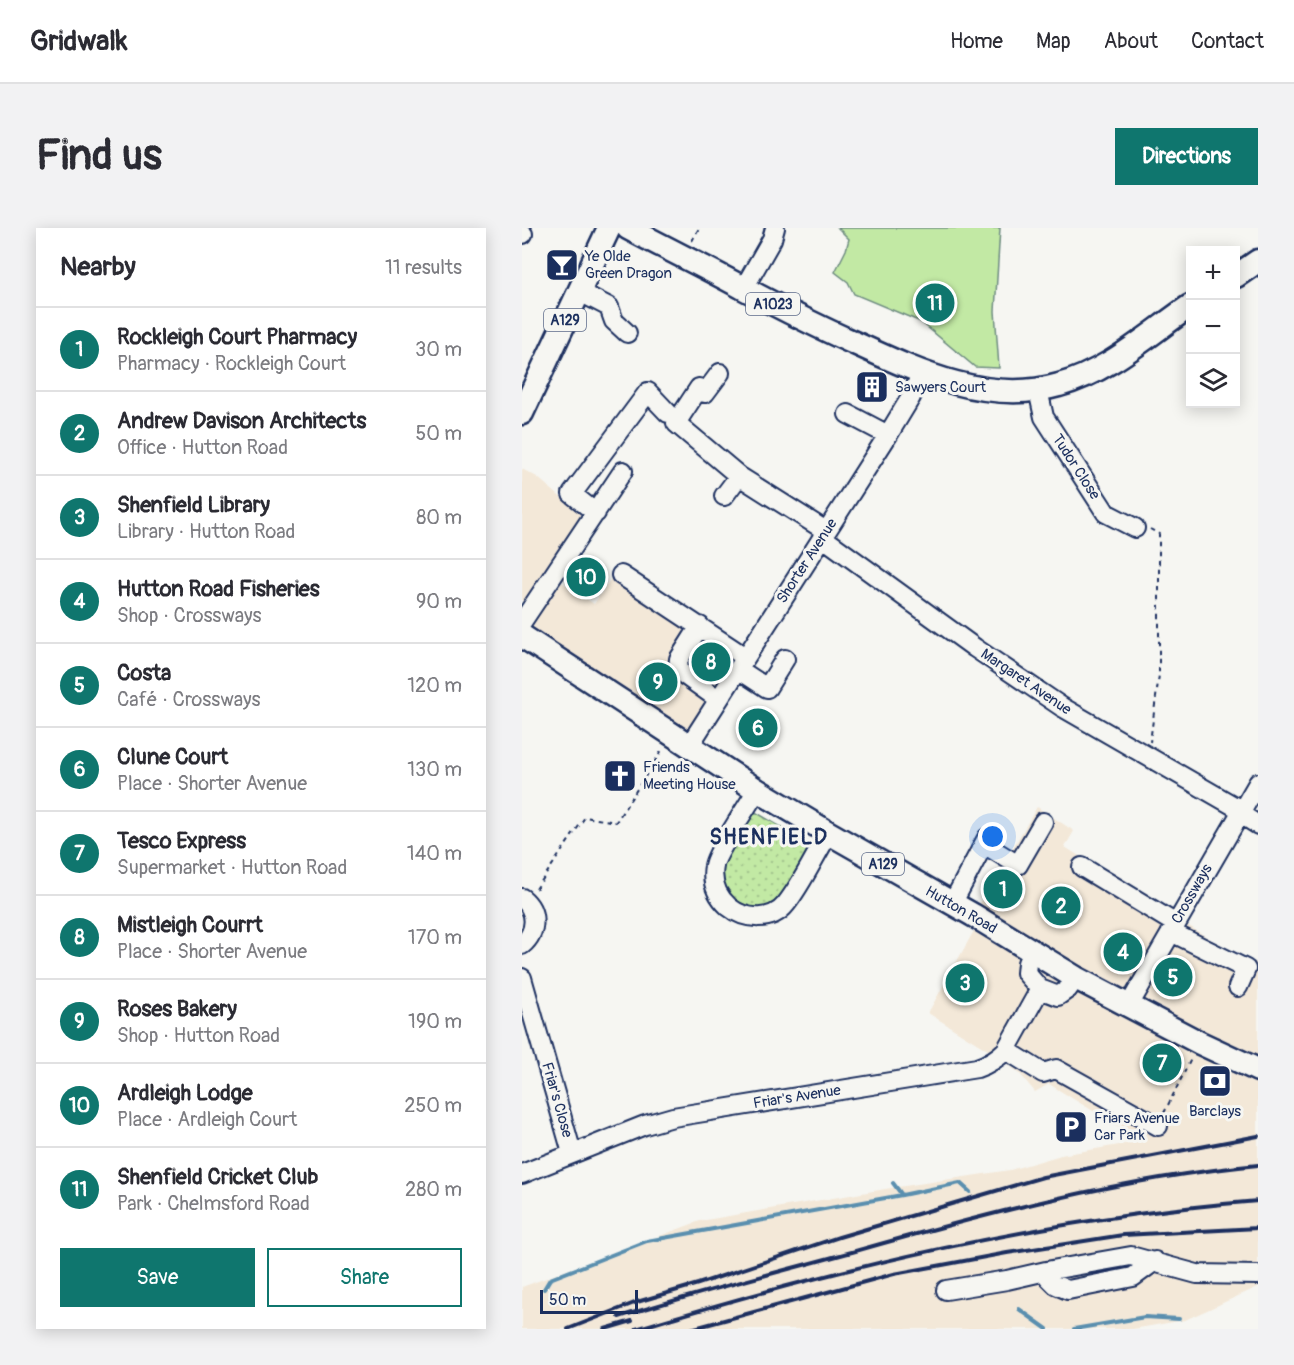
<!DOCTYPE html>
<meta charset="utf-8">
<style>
body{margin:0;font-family:Pangolin,sans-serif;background:#f2f2f3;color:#2b2b33}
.controls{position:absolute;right:18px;top:18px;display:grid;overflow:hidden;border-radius:0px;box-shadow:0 3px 15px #0003}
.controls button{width:54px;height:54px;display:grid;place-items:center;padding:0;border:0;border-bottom:2px solid #e1e1e2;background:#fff;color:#2b2b33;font:30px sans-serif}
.scale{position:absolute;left:18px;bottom:15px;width:98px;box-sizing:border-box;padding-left:6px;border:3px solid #1b2f5e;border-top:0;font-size:16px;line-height:21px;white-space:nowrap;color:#1b2f5e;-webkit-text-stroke:4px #f6f6f2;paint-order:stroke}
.you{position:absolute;left:471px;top:609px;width:21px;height:21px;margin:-15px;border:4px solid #fff;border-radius:50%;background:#1a73e8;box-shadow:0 0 0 9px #1a73e833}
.badge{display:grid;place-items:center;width:39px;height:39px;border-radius:50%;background:#0f766e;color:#fff;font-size:20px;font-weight:700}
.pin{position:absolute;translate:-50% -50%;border:3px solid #fff;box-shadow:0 2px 6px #0006}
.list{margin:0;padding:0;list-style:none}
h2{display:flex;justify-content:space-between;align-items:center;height:78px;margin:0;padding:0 24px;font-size:26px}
h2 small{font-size:20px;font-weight:400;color:#7c7c81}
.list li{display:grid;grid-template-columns:39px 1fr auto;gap:18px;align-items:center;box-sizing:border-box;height:84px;padding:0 24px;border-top:2px solid #e1e1e2}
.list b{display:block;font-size:22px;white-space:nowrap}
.list p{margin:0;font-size:20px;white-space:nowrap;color:#7c7c81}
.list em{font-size:20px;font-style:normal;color:#7c7c81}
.actions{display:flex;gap:12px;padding:18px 24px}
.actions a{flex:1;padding:14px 0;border:2px solid #0f766e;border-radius:0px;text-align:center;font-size:21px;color:#0f766e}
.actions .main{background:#0f766e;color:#fff}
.icon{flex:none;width:33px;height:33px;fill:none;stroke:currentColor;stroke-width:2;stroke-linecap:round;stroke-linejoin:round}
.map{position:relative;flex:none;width:736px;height:1101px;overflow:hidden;border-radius:0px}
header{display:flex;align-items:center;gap:36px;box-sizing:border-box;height:84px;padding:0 30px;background:#fff;border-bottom:2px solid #e1e1e2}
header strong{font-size:28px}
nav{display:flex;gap:33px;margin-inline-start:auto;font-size:21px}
.intro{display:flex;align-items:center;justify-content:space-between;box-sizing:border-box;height:144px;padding:0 36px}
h1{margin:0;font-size:42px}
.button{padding:15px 27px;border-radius:0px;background:#0f766e;color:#fff;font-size:21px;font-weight:700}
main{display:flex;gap:36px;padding:0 36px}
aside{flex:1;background:#fff;border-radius:0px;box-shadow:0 3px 15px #0003}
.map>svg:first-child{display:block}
.built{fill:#f3e8d8}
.grass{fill:url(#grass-dots);stroke:#6e8c81;stroke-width:1.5}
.green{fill:#c2e9a4;stroke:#6e8c81;stroke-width:1.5}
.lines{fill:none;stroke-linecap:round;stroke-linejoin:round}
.stream{stroke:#5a8faf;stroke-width:4}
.minor-casing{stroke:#1b2f5e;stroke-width:22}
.major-casing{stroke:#1b2f5e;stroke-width:27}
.path{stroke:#1b2f5e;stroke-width:2;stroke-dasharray:4.5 4.5;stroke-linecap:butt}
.minor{stroke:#f6f6f2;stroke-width:18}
.major{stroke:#f6f6f2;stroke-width:22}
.rail{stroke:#1b2f5e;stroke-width:4}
.labels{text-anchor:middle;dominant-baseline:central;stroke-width:6;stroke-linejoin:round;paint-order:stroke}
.shield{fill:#f6f6f2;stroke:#5d6b8a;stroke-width:1.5}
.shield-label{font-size:14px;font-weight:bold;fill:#1b2f5e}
.poi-label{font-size:15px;fill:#1b2f5e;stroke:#f6f6f2;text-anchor:start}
.street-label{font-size:15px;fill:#1b2f5e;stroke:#f6f6f2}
.district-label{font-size:21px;font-weight:bold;letter-spacing:1.5px;fill:#1b2f5e;stroke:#f6f6f2}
</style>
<header>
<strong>Gridwalk</strong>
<nav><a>Home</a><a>Map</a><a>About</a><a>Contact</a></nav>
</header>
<div class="intro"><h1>Find us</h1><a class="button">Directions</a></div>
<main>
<aside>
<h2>Nearby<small>11 results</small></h2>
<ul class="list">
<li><span class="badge">1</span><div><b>Rockleigh Court Pharmacy</b><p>Pharmacy · Rockleigh Court</p></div><em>30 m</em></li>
<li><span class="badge">2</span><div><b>Andrew Davison Architects</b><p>Office · Hutton Road</p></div><em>50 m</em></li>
<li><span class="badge">3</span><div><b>Shenfield Library</b><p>Library · Hutton Road</p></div><em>80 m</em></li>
<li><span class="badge">4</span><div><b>Hutton Road Fisheries</b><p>Shop · Crossways</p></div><em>90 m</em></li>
<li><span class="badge">5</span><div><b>Costa</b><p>Café · Crossways</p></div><em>120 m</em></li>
<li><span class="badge">6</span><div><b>Clune Court</b><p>Place · Shorter Avenue</p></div><em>130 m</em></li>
<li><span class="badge">7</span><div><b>Tesco Express</b><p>Supermarket · Hutton Road</p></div><em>140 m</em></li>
<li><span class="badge">8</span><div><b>Mistleigh Courrt</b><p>Place · Shorter Avenue</p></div><em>170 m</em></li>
<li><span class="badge">9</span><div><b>Roses Bakery</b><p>Shop · Hutton Road</p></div><em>190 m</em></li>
<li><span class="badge">10</span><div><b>Ardleigh Lodge</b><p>Place · Ardleigh Court</p></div><em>250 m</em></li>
<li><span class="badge">11</span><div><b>Shenfield Cricket Club</b><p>Park · Chelmsford Road</p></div><em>280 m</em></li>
</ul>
<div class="actions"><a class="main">Save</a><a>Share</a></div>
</aside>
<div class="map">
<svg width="736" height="1101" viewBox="0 0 736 1101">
<defs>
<pattern id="grass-dots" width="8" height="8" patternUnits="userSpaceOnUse" patternTransform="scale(1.5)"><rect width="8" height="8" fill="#c2e9a4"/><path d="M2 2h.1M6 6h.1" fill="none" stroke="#a6c890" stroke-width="1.8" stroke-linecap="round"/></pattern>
</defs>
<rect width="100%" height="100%" fill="#f6f6f2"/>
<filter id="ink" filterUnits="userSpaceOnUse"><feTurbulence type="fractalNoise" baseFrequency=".0167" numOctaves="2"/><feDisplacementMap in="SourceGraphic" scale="12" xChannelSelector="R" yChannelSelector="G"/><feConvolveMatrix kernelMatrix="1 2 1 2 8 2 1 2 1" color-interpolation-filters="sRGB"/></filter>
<g filter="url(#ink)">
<!-- built -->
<path class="built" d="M0 241 15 249 63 290 25 344 72 376 90 349 177 407 161 433 203 461 167 518 0 408Z
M515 579 552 603 543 619 686 710 729 733 736 735V1059L663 1092 611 1101H0V1059L178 993 363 961 488 942 539 927 620 913 527 856 513 864 498 846 477 829 406 785 458 692 451 687Z"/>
<!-- grass -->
<path class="grass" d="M228 581 292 618 266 665 249 682 208 677 195 638Z"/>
<!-- green -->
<path class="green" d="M316 0H478L473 83 477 140 453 139 399 94 332 66 326 54 313 44 324 22 327 11Z"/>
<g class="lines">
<!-- stream -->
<path class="stream" d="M371 955 380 967 438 955 448 964
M22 1061 28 1051 125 1013 380 967
M497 1081 525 1101
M552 1101 623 1089 657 1091"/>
<!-- minor casing -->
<g class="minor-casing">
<path id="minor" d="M0 6H1
M222 60 250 11 253 0
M56 63 87 79 92 93 105 105
M198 145 183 165 177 160 154 195 217 248 304 303
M516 162 522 189 584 285 613 300
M326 186 366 207
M202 268 217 248
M74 285 50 266 126 164 146 185
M300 309 453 420 540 479 719 582
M99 347 223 429
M0 394 101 243
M178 398 157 431C156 438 156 442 161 446L196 471
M216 441 245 460 263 431
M167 518 366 207 389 169 399 146
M235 562C227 576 193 626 192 638 189 654 195 668 207 679 223 692 250 694 264 676 280 656 293 627 307 605
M717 585 736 597
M462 616 496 637 521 594
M560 639 654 696
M0 670C16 683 15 704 0 717
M430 676 465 610
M649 704 724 741 716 759
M510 724 505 735 504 745 518 761 536 768 546 761 554 750
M0 750 50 925
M606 779 736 555
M484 822 521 845 534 841 636 898
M0 946 123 897 151 889 455 840C467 836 475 831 484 822L518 761
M524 1043 527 1050 534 1057 546 1062 611 1049 633 1033
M424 1062 485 1052 524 1043 609 1028 675 1046 736 1047"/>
</g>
<!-- major casing -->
<g class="major-casing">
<path id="major" d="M106 0C145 21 185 40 223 61 261 81 298 100 337 117 398 145 468 177 537 157 586 144 627 106 668 78
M714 48 736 33
M0 185 87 0
M0 408 235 562 307 605 451 687 554 750 678 815 736 842"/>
</g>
<!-- path -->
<path class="path" d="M170 13 177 0
M628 301 637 306V447L628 514
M14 661 63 589 94 594 140 522
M642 885 669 831"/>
<!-- minor -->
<use href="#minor" class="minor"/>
<!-- major -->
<use href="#major" class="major"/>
<!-- rail -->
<path class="rail" d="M97 1089C177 1064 257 1044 337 1022 468 985 600 950 736 937
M46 1101 115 1074 176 1056 317 1009 521 949 736 908
M83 1101 110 1093
M114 1101C319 1039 522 990 736 973
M169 1101 372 1046 485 1025 601 1007 736 1000"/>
</g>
</g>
<!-- icons -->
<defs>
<g id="bar-square" transform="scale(1.725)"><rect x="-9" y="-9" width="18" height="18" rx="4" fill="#1b2f5e" stroke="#f6f6f2"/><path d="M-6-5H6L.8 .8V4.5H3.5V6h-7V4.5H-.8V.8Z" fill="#fff"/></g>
<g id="building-square" transform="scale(1.725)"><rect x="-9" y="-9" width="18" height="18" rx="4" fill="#1b2f5e" stroke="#f6f6f2"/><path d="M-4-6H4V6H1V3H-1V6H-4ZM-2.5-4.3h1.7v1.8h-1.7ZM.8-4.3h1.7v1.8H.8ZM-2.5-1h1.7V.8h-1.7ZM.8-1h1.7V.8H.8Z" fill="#fff"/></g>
<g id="church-square" transform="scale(1.725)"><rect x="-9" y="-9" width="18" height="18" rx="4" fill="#1b2f5e" stroke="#f6f6f2"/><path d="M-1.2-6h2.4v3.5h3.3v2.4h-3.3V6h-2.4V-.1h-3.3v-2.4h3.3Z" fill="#fff"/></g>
<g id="bank-square" transform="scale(1.725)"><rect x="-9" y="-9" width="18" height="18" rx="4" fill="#1b2f5e" stroke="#f6f6f2"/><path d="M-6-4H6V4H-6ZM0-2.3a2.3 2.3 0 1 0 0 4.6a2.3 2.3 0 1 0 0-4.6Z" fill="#fff"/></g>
<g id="parking-square" transform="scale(1.725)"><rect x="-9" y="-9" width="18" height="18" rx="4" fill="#1b2f5e" stroke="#f6f6f2"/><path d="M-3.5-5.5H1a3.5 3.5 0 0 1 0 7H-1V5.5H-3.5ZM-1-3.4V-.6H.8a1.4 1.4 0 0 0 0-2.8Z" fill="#fff"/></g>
</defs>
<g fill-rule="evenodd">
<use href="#bar-square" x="40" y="37"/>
<use href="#building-square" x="350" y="159"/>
<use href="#church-square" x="98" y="548"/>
<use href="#bank-square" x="693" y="853"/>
<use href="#parking-square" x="549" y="899"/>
</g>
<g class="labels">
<!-- shield labels -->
<g class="shield">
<rect x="224" y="65" width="54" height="22" rx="4.5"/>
<rect x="22" y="81" width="42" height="22" rx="4.5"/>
<rect x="340" y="625" width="42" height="22" rx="4.5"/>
</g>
<g class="shield-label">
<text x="251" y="76">A1023</text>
<text x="43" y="92">A129</text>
<text x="361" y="636">A129</text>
</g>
<!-- poi labels -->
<g class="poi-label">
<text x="63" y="28">Ye Olde<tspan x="63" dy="17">Green Dragon</tspan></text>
<text x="373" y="159">Sawyers Court</text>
<text x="121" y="539">Friends<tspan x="121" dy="17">Meeting House</tspan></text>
<text x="693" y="883" text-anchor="middle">Barclays</text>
<text x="572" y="890">Friars Avenue<tspan x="572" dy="17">Car Park</tspan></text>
</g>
<!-- street labels -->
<g class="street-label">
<text transform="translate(554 239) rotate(57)">Tudor Close</text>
<text transform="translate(285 333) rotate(-57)">Shorter Avenue</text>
<text transform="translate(504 454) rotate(34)">Margaret Avenue</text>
<text transform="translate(670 666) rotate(-60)">Crossways</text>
<text transform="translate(439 682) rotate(30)">Hutton Road</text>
<text transform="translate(275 869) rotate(-9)">Friar's Avenue</text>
<text transform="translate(35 872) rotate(74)">Friar's Close</text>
</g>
<!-- district labels -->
<g class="district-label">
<text x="247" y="609">SHENFIELD</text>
</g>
</g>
</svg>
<div class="controls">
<button>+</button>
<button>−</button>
<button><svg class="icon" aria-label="layers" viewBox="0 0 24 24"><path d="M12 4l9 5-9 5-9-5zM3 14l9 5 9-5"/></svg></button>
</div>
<div class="scale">50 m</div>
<div class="you"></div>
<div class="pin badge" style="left:481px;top:661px">1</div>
<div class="pin badge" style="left:539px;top:678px">2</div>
<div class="pin badge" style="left:443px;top:755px">3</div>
<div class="pin badge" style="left:601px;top:724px">4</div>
<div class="pin badge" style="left:651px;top:749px">5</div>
<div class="pin badge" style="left:236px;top:500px">6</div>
<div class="pin badge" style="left:640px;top:835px">7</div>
<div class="pin badge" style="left:189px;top:434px">8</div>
<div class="pin badge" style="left:136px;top:454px">9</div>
<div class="pin badge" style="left:64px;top:349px">10</div>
<div class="pin badge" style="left:413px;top:75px">11</div>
</div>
</main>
